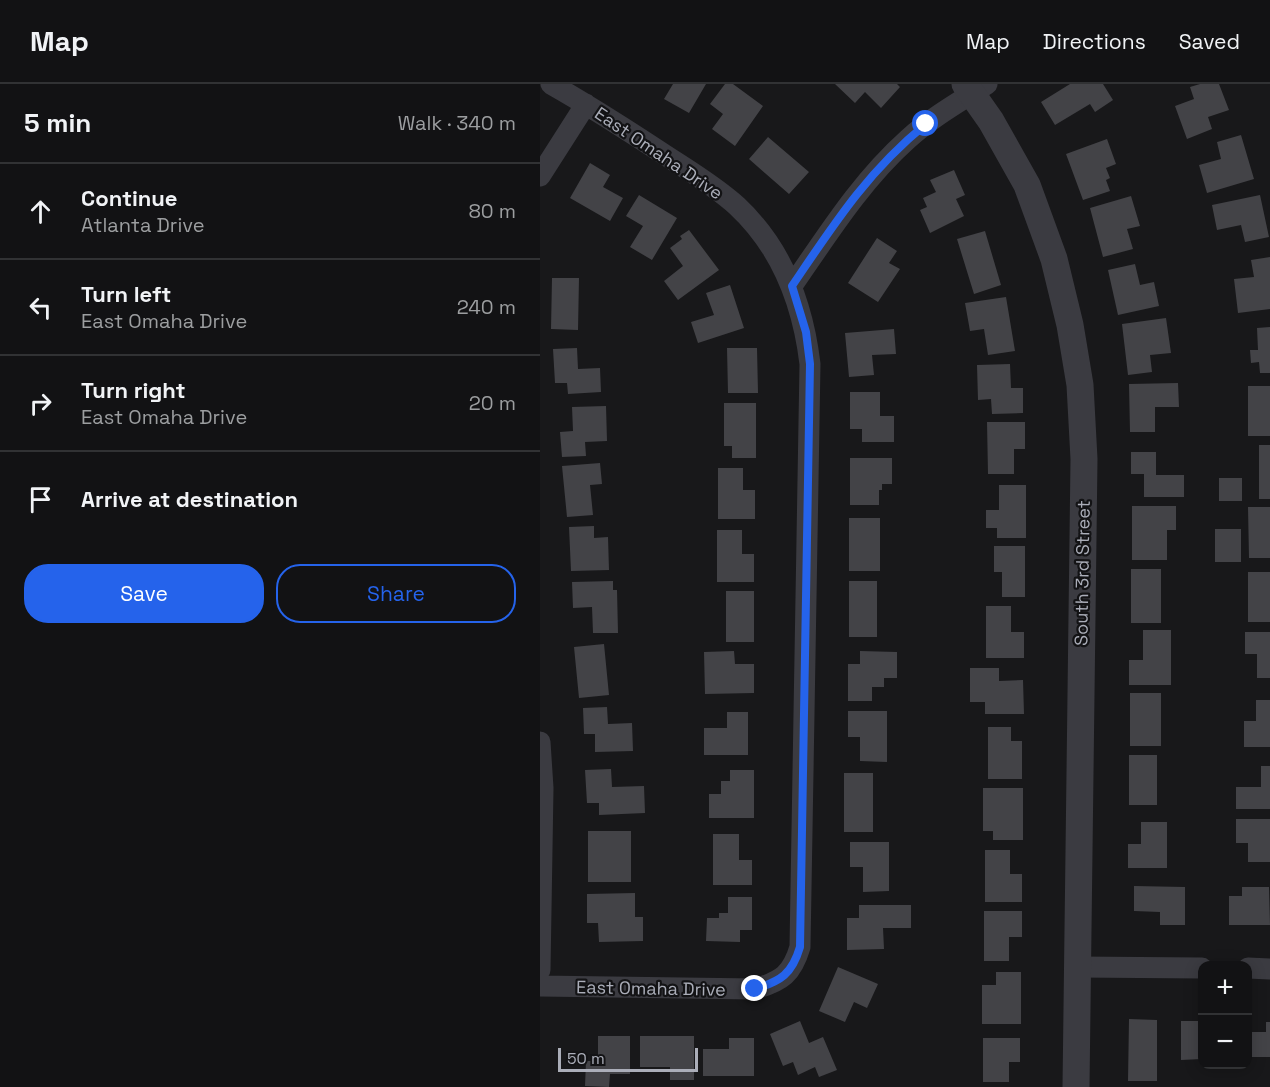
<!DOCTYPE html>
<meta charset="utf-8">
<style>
body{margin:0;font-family:"Space Grotesk",sans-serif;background:#1b1b1d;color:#f1f3f6}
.controls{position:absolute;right:18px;bottom:18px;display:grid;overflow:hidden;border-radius:12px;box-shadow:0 3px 15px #0003}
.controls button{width:54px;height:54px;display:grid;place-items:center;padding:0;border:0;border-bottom:2px solid #313234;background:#121214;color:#f1f3f6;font:30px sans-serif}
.scale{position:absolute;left:18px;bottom:15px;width:140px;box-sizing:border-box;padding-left:6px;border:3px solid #abaeb9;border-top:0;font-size:16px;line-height:21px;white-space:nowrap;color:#abaeb9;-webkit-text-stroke:4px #131315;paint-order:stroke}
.stop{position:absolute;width:18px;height:18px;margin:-14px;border:4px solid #2563eb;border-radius:50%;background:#fff}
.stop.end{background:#2563eb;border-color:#fff;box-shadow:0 2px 6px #0008}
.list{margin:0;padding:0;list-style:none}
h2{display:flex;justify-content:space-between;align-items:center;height:78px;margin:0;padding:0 24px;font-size:26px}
h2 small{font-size:20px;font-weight:400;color:#9c9ea0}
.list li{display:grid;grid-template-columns:39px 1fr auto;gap:18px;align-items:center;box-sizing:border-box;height:96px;padding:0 24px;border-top:2px solid #313234}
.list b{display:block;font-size:22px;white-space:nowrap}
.list p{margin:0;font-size:20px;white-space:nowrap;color:#9c9ea0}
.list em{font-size:20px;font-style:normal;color:#9c9ea0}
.actions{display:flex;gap:12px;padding:18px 24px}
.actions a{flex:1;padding:14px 0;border:2px solid #2563eb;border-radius:24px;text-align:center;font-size:21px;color:#2563eb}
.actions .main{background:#2563eb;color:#fff}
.icon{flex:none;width:33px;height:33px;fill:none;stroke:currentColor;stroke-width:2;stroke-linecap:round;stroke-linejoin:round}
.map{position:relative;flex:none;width:730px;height:1003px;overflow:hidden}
header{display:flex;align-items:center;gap:36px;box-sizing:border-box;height:84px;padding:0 30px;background:#121214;border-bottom:2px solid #313234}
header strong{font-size:28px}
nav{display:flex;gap:33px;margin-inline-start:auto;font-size:21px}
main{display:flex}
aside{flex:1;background:#121214}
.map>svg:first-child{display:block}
.building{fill:#434347}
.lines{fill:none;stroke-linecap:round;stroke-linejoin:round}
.minor{stroke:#3b3b41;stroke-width:21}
.tertiary{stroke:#3b3b41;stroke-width:27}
.route{stroke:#2563eb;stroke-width:8}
.labels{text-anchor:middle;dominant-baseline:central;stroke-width:4.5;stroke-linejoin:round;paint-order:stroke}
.street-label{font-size:18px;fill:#abaeb9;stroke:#131315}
</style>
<header>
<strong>Map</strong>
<nav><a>Map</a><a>Directions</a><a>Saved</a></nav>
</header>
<main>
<aside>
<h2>5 min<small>Walk · 340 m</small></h2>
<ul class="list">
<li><svg class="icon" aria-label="ahead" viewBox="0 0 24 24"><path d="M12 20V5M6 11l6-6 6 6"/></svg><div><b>Continue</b><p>Atlanta Drive</p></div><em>80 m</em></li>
<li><svg class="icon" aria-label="left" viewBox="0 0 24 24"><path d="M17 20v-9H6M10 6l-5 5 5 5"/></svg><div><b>Turn left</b><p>East Omaha Drive</p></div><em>240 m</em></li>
<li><svg class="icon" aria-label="right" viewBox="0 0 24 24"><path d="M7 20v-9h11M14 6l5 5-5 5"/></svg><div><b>Turn right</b><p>East Omaha Drive</p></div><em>20 m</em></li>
<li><svg class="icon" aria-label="arrive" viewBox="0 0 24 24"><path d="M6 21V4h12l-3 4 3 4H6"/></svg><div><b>Arrive at destination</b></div></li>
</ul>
<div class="actions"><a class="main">Save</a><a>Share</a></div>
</aside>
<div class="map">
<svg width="730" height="1003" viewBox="0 0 730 1003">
<rect width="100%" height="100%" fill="#18181a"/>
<!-- building -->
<path class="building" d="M133 0H166L149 29 124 15Z
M185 0H193L223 22 195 62 172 45 183 30 170 20Z
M295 0H357L360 3 341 24 325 8 315 19Z
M530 0H563L573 16 555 28 550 20 515 41 501 18Z
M660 0H679L689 26 668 33 672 45 647 55 635 22 654 15 650 3Z
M701 51 714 95 667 109 659 81 681 75 677 58Z
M228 53 269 88 249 110 209 75Z
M567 55 576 80 566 84 570 94 566 96 570 107 543 116 526 70Z
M50 79 70 91 63 103 83 114 70 137 30 114Z
M414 86 425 111 416 115 424 132 390 149 380 126 387 123 383 114 396 108 390 96Z
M99 111 137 134 112 176 90 163 103 142 86 132Z
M720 111 729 153 705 158 701 141 677 146 672 121Z
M591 112 600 142 587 145 593 165 563 173 550 124Z
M149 146 179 186 138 216 124 197 143 182 130 164 142 155 140 152Z
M445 147 461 201 434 210 417 155Z
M337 154 357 167 349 179 360 185 338 218 308 199Z
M730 173V225L698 229 694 195 714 193 711 176Z
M595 180 600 201 614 198 619 222 578 231 568 186Z
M12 194H39L38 246 11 245Z
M190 201 204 244 158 259 151 238 174 231 166 209Z
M466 213 475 267 448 271 444 245 430 247 425 219Z
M626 234 631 269 610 271 612 288 588 291 582 240Z
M730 243V289H720L719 278 711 279 710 266H718L717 244Z
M354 245 356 270 332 271 334 291 309 293 305 249Z
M37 264 38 285 60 284 61 308 28 310 27 299H15L13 265Z
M187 264H217L218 309H188Z
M470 280 471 304H483V329L452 330 451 315 438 316 437 281Z
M638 299 639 323H615V348H590L589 300Z
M708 302H730V352H708Z
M310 308H340V332H354V358H322V345H310Z
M184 319H216V374H192V362H184Z
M66 322 67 357 45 358 46 372 22 373 20 348 33 347 32 323Z
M447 338H485V365H474V390H448Z
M719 361H730V415H719Z
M591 368H616V391H644V413H604V390H591Z
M310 374H352V400H342V406H339V421H310Z
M60 379 62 400 50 401 53 431 27 433 22 382Z
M178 384H203V406H215V435H178Z
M679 394H702V417H679Z
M459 401H486V454H457V444H446V426H459Z
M592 422H636V446H627V476H592Z
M708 423H730V474H709Z
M309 434H340V487H309Z
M54 442V454L68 453 69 486 31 487 29 443Z
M675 445H701V478H675Z
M177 446H202V470H214V498H177Z
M454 462H485V513H462V488H454Z
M591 485H621V539H591Z
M708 488H730V538H708Z
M73 497V506H77L78 549H53L52 523 33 524 32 498Z
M309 497H337V553H309Z
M186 507H214V558H186Z
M446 522H471V548H484V574H446Z
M603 546H631V601H589V576H603Z
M705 548H730V594H717V570H705Z
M64 560 69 611 39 614 34 563Z
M194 567 195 580H214V609L165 610 164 568Z
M320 567 357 568V594H344V603H332V617H308V580H320Z
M430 584H459V597L483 596 484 630H445V618H430Z
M590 609H621V662H590Z
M716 616H730V663H704V637H716Z
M67 623 68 640 92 639 93 667 55 668V650H44L43 624Z
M308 627H347V678L320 677V653H308Z
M187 628H208V671H164V644H187Z
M448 643H471V657H482V695H448Z
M589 671H617V721H589Z
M721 682H730V725H696V703H721Z
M71 685 72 703 104 702 105 729 59 731V719H47L45 686Z
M190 686H214V734H169V710H181V697H190Z
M304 689H333V748H304Z
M443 704H483V756H453V747H443Z
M696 735H730V778H708V759H696Z
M601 738H627V784H588V760H601Z
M48 747H91V798H48Z
M173 750H199V776H212V801H173Z
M310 758H349V807L323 808V783H310Z
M445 766H470V790H482V818H445Z
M594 802 645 803V841H620V828L594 827Z
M702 803H729L730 841H689V812H702Z
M95 809V833H103V857L59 858 58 839H47V810Z
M188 813H212V846H200V858L166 857 167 834H179V829H188Z
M319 821H371V844H343L344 865 307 866V834H319Z
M444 827H482V853H469V877H444Z
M298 883 338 900 327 924 314 918 305 938 279 927Z
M456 888H481V940H442V901H456Z
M589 935 617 936V997H588Z
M260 937 269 959 283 953 297 986 279 993 275 983 258 991 253 978 243 982 230 950Z
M641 937H662V975L641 976Z
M726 938H730V973H708V948H726Z
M58 952H90V990H70L69 1003 45 1002 46 977H58Z
M100 952H154V996H130V983H100Z
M189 954H214V992H163V965H189Z
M443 954H480V978H469V998H443Z"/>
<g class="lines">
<!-- minor -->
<path class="minor" d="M0 92 46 20
M252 202C288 150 321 97 368 55 392 33 421 17 447 0
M0 658 3 704 0 886
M537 883 662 884
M708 884 730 885
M0 902 215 905C242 897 252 890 260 863L270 280C263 221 242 164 197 122 174 101 146 85 119 67 84 44 48 21 11 0"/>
<!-- tertiary -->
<path class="tertiary" d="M425 0 451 37 487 101 514 175 530 241 540 301 544 375 536 1003"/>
</g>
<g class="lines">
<!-- route -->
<path class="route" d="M215 905C241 897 252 890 260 863L270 280 266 248 252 202C294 140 327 88 386 40"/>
</g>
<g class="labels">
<!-- street labels -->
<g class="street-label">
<text transform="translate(119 69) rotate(34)">East Omaha Drive</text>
<text transform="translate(542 489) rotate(-89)">South 3rd Street</text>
<text transform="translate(111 904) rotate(1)">East Omaha Drive</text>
</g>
</g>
</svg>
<div class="controls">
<button>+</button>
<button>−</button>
</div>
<div class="scale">50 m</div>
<div class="stop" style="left:386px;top:40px"></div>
<div class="stop end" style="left:215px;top:905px"></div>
</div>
</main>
